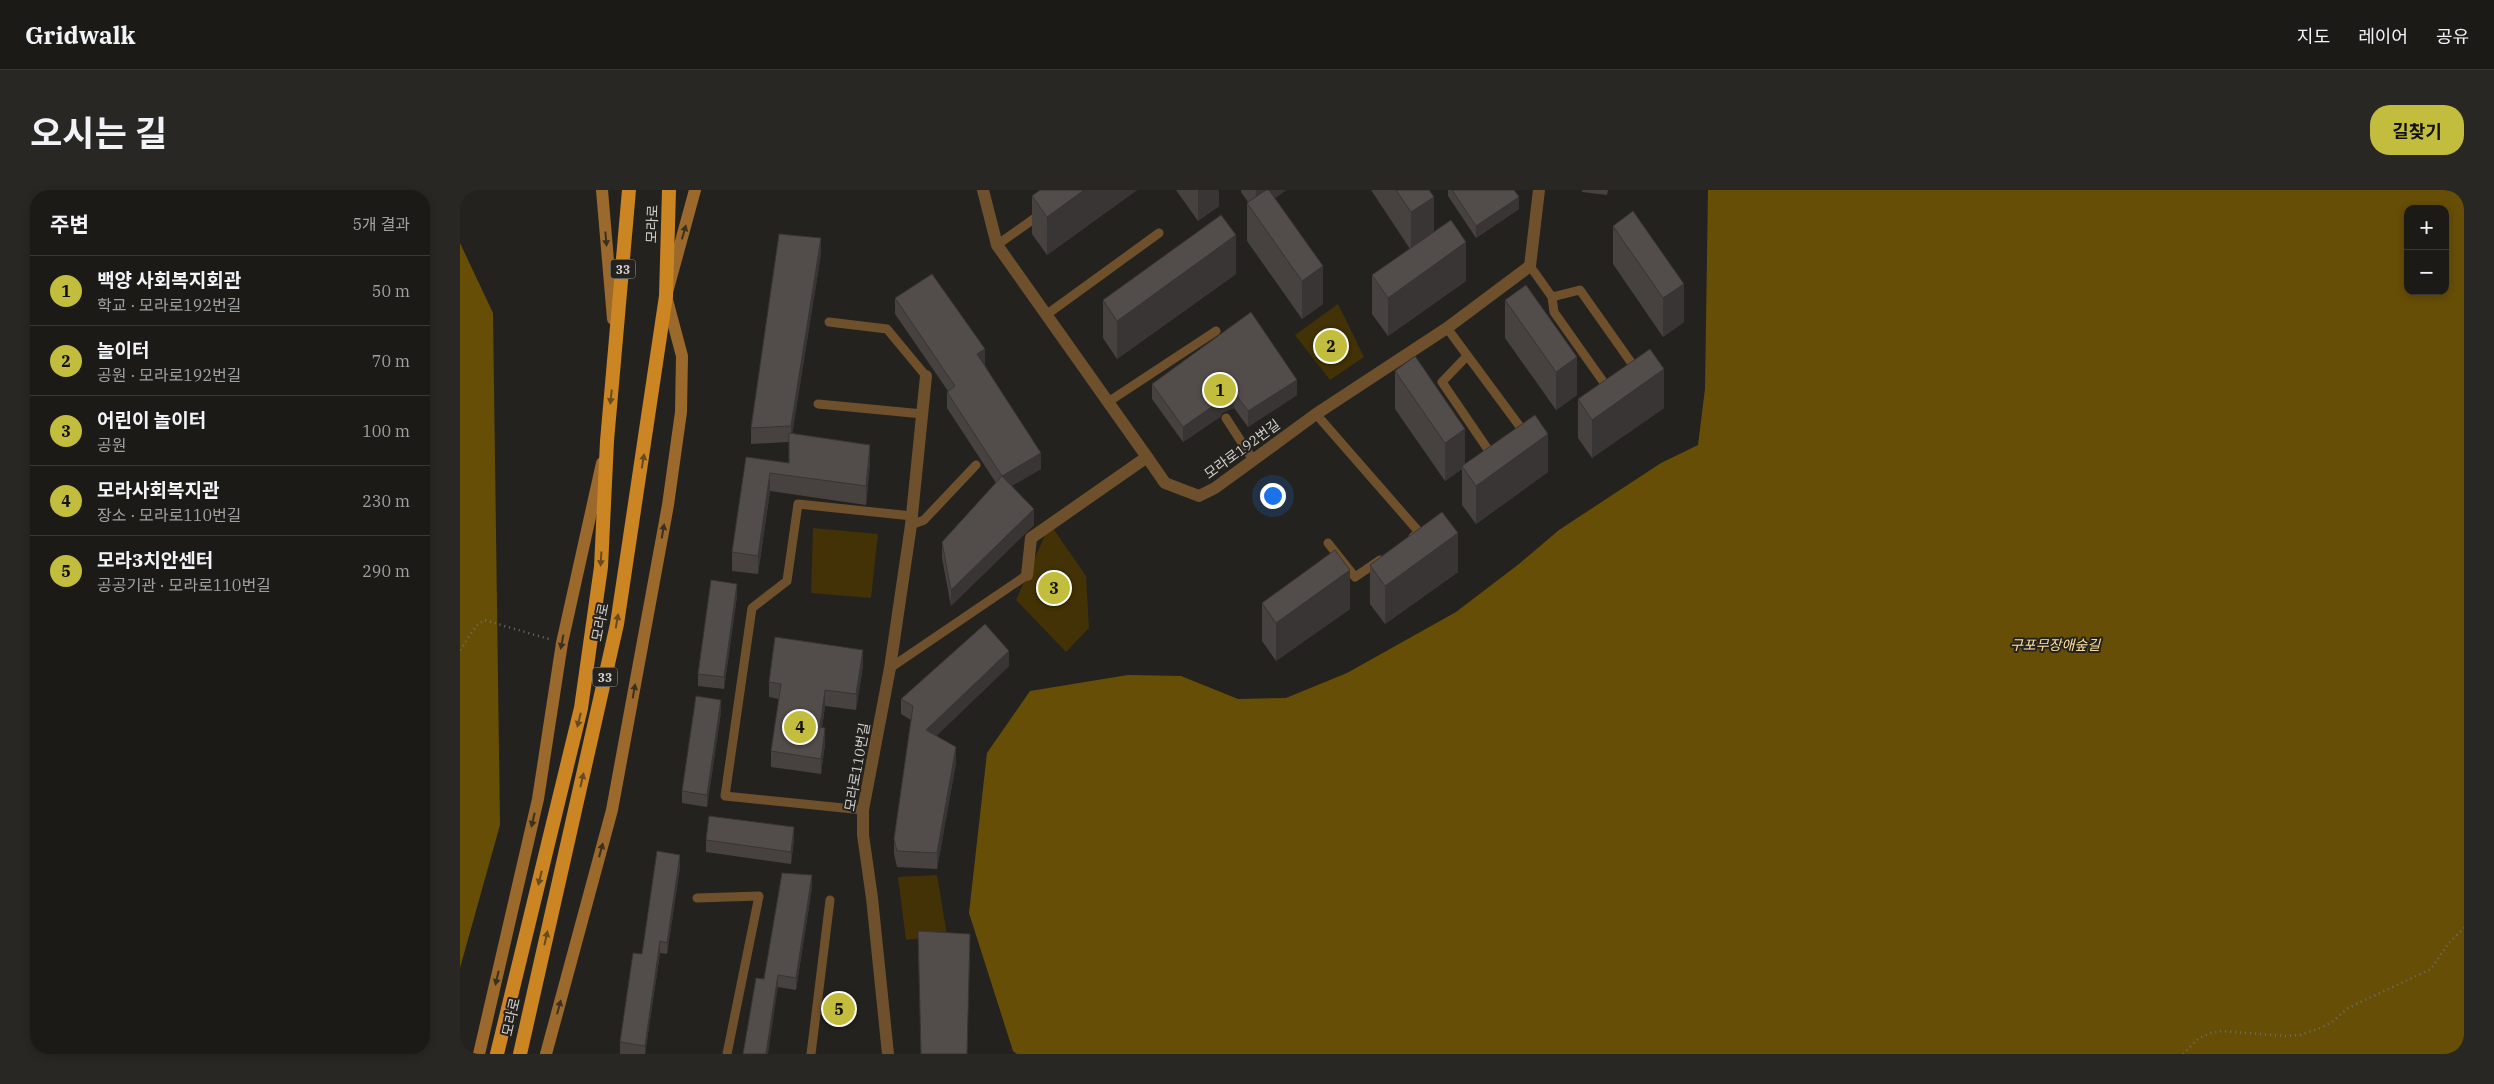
<!DOCTYPE html>
<html lang="ko">
<meta charset="utf-8">
<style>
body{margin:0;font-family:"IBM Plex Serif","Noto Sans KR",serif;background:#282723;color:#f1f3f6}
.controls{position:absolute;right:15px;top:15px;display:grid;overflow:hidden;border-radius:10px;box-shadow:0 2px 8px #0003}
.controls button{width:45px;height:45px;display:grid;place-items:center;padding:0;border:0;border-bottom:1px solid #393835;background:#1b1a16;color:#f1f3f6;font:25px sans-serif}
.you{position:absolute;left:812px;top:305px;width:18px;height:18px;margin:-12px;border:4px solid #fff;border-radius:50%;background:#1a73e8;box-shadow:0 0 0 8px #1a73e833}
.badge{display:grid;place-items:center;width:32px;height:32px;border-radius:50%;background:#c3bd3e;color:#111;font-size:16px;font-weight:700}
.pin{position:absolute;translate:-50% -50%;border:2px solid #fff;box-shadow:0 1px 5px #0006}
.list{margin:0;padding:0;list-style:none}
h2{display:flex;justify-content:space-between;align-items:center;height:65px;margin:0;padding:0 20px;font-size:21px}
h2 small{font-size:16px;font-weight:400;color:#a0a1a1}
.list li{display:grid;grid-template-columns:32px 1fr auto;gap:15px;align-items:center;box-sizing:border-box;height:70px;padding:0 20px;border-top:1px solid #393835}
.list b{display:block;font-size:19px;white-space:nowrap}
.list p{margin:0;font-size:16px;white-space:nowrap;color:#a0a1a1}
.list em{font-size:16px;font-style:normal;color:#a0a1a1}
.map{position:relative;flex:none;width:2004px;height:864px;overflow:hidden;border-radius:20px}
header{display:flex;align-items:center;gap:30px;box-sizing:border-box;height:70px;padding:0 25px;background:#1b1a16;border-bottom:1px solid #393835}
header strong{font-size:24px}
nav{display:flex;gap:28px;margin-inline-start:auto;font-size:18px}
.intro{display:flex;align-items:center;justify-content:space-between;box-sizing:border-box;height:120px;padding:0 30px}
h1{margin:0;font-size:35px}
.button{padding:12px 22px;border-radius:20px;background:#c3bd3e;color:#111;font-size:18px;font-weight:700}
main{display:flex;gap:30px;padding:0 30px}
aside{flex:1;background:#1b1a16;border-radius:20px;box-shadow:0 2px 8px #0003}
.map>svg:first-child{display:block}
.green{fill:#423205}
.forest{fill:#664e07;fill-rule:evenodd}
.lines{fill:none;stroke-linecap:round;stroke-linejoin:round}
.path{stroke:#706e6b;stroke-width:2.5;stroke-dasharray:1 4;stroke-linecap:butt}
.service{stroke:#6f502c;stroke-width:9}
.pedestrian{stroke:#6f502c;stroke-width:12}
.minor{stroke:#6f502c;stroke-width:12}
.secondary{stroke:#9a692b;stroke-width:12}
.trunk{stroke:#cb8522;stroke-width:14}
.wall{fill:#474140}
.shaded-wall{fill:#393534}
.building{fill:#524c4b;stroke:#393534}
.oneway{fill:#3c3021}
.oneway2{fill:#674a20}
.labels{text-anchor:middle;dominant-baseline:central;stroke-width:4;stroke-linejoin:round;paint-order:stroke}
.shield{fill:#24221e;stroke:#9e9c9a;stroke-width:1}
.shield-label{font-size:12px;font-weight:bold;fill:#d2d1cf}
.street-label{font-size:14px;fill:#d2d1cf;stroke:#24221e}
.park-label{font-size:14px;font-style:italic;fill:#fee09b;stroke:#24221e}
</style>
<header>
<strong>Gridwalk</strong>
<nav><a>지도</a><a>레이어</a><a>공유</a></nav>
</header>
<div class="intro"><h1>오시는 길</h1><a class="button">길찾기</a></div>
<main>
<aside>
<h2>주변<small>5개 결과</small></h2>
<ul class="list">
<li><span class="badge">1</span><div><b>백양 사회복지회관</b><p>학교 · 모라로192번길</p></div><em>50 m</em></li>
<li><span class="badge">2</span><div><b>놀이터</b><p>공원 · 모라로192번길</p></div><em>70 m</em></li>
<li><span class="badge">3</span><div><b>어린이 놀이터</b><p>공원</p></div><em>100 m</em></li>
<li><span class="badge">4</span><div><b>모라사회복지관</b><p>장소 · 모라로110번길</p></div><em>230 m</em></li>
<li><span class="badge">5</span><div><b>모라3치안센터</b><p>공공기관 · 모라로110번길</p></div><em>290 m</em></li>
</ul>
</aside>
<div class="map">
<svg width="2004" height="864" viewBox="0 0 2004 864">
<rect width="100%" height="100%" fill="#24221e"/>
<!-- green -->
<path class="green" d="M878 114 904 167 870 190 835 145Z
M590 334 626 386 629 438 606 462 556 410Z
M353 338 418 344 411 408 351 403Z
M477 685 487 745 446 750 438 687Z"/>
<!-- forest -->
<path class="forest" d="M1248 0H2004V864H557L553 861 509 723 527 563 570 501 668 485 721 486 778 509 826 508 887 483 996 422 1059 374 1099 340 1201 273 1238 255 1245 199ZM1948 19H1985V101H1948Z
M0 53 33 123 40 635 0 778Z"/>
<g class="lines">
<!-- path -->
<path class="path" d="M0 460 16 436 24 430 89 449
M1723 864 1738 849 1750 843 1762 841 1826 846 1840 845 1860 838 1872 832 1888 818 1971 779 1988 754 2004 738"/>
<!-- service -->
<path class="service" d="M537 55 582 23
M1070 76 1092 107 1120 100 1175 178 1172 179
M1092 107 1094 122 1147 197 1151 194
M586 125 699 43
M369 132 427 139 466 186
M987 138 1064 242 1062 243
M1006 167 982 192 1031 264 1035 262
M648 212 756 141
M358 214 463 224
M856 224 959 342 953 347
M766 228 793 270
M451 335 464 330 516 275
M868 353 895 387 920 370
M430 478 567 385
M403 620 265 606 292 418 327 391 338 314 452 326
M237 708 299 706 267 864
M351 864 370 710"/>
<!-- pedestrian -->
<path class="pedestrian" d="M567 385 571 348 687 267"/>
<!-- minor -->
<path class="minor" d="M523 0 537 55 687 267 705 293 739 306 755 298 856 224 987 138 1070 76 1079 0
M428 864 412 708 403 645V620L430 478 451 335 466 186"/>
<!-- secondary -->
<path class="secondary" d="M142 0 153 129
M19 864 78 609 102 453 142 273
M86 864 152 620 208 315 221 222 222 166 206 106 235 0"/>
<!-- trunk -->
<path class="trunk" d="M37 864 121 518 141 377 147 251 169 0
M60 864 157 434 206 106 209 0"/>
</g>
<!-- wall -->
<path class="wall" d="M580 0H677L587 65 572 44V6Z
M716 0H759V16L738 31Z
M781 0H826L815 8 863 114 842 129 787 51V13L788 12 781 2Z
M911 0H969L974 42 1006 91 928 146 912 124V85L950 59Z
M988 0H1054L1059 19 1016 48 988 6Z
M1122 0H1148L1147 5 1122 2Z
M1153 36 1224 132 1203 147 1153 74Z
M361 64 332 243 410 274 406 315 310 301 298 384 272 381V362L286 267 329 273V252L291 254V238Z
M776 84 657 169 643 148V110Z
M435 108 525 175 581 279 551 296 574 335 491 416 482 368V352L536 293 487 218V202L488 201 435 124Z
M1045 110 1117 205 1096 220 1045 148Z
M935 181 1005 274 1088 282 1016 334 1002 315V279L985 291 935 219Z
M692 194 837 205 788 237 774 218 762 223 760 227 723 252 692 209Z
M1118 209 1204 218 1132 268 1118 248Z
M910 375 998 382 925 434 910 414Z
M277 406 264 499 238 496V484Z
M802 413 890 419 816 471 802 451Z
M403 476 396 520 365 516 362 538 365 554 361 584 311 577V561L319 509 309 507V492Z
M549 476 476 546 496 573 477 679 437 677 434 664V649L451 530 441 524V509Z
M261 522 247 617 222 613V601Z
M334 649 331 674 246 662V650Z
M220 677 207 764 200 763 185 864H160V852L182 764Z
M352 697 336 800 318 797 304 789Z"/>
<!-- shaded-wall -->
<path class="shaded-wall" d="M624 0H677L587 65V27Z
M738 0H759V16L738 31Z
M796 0H826L796 23Z
M974 7V45L951 60V22Z
M1059 7V19L1016 48V36Z
M776 45V84L657 169V131Z
M361 48V64L331 252V236Z
M1006 52V91L928 146V108Z
M863 76V114L842 129V91Z
M1224 94V132L1203 147V108Z
M525 159V175L517 180V164Z
M1117 167V205L1096 220V182Z
M1204 179V218L1132 268V230Z
M837 190V205L788 237V221Z
M774 202V218L762 223 760 227 723 252V237L762 207Z
M1005 239V277L1002 276V279L985 291V253Z
M1088 244V282L1016 334V296Z
M410 255V274L406 315V296Z
M581 263V279L542 302V286Z
M310 283V301L298 384V366Z
M574 319V335L491 416V400Z
M998 343V382L925 434V396Z
M890 380V419L816 471V433Z
M277 394V406L264 499V487Z
M403 460V476L396 520V504Z
M549 461V476L466 556V540Z
M365 500V516L360 553V537Z
M261 510V522L247 617V605Z
M365 538V554L361 584V569Z
M496 557V573L477 679V663Z
M334 637V649L331 674V662Z
M220 665V677L207 764V753Z
M352 685V697L336 800V788Z
M510 744V760L507 864Z
M200 751V763L185 864V856Z
M318 785V797L308 864H306Z"/>
<!-- building -->
<path class="building" d="M580 0H624L587 27 572 6Z
M806 0H809L863 76 842 91 787 13Z
M936 0H969L974 7 951 22Z
M992 0H1054L1059 7 1016 36Z
M1173 21 1224 94 1203 108 1153 36Z
M761 25 776 45 657 131 643 110Z
M991 30 1006 52 928 108 912 85Z
M319 44 361 48 331 236 291 238Z
M472 84 525 159 517 164 581 263 542 286 487 202 495 196 435 108Z
M1066 95 1117 167 1096 182 1045 110Z
M791 122 837 190 788 221 774 202 762 207 760 211 723 237 692 194Z
M1190 159 1204 179 1132 230 1118 209Z
M955 166 1005 239 985 253 935 181Z
M1075 225 1088 244 1016 296 1002 276Z
M329 243 410 255 406 296 310 283 298 366 272 362 286 267 329 273Z
M542 286 574 319 491 400 482 352Z
M982 322 998 343 925 396 910 375Z
M875 360 890 380 816 433 802 413Z
M251 390 277 394 264 487 238 484Z
M525 434 549 461 466 540 496 557 477 663 437 661 434 649 453 516 441 509Z
M315 447 403 460 396 504 365 500 360 537 365 538 361 569 311 561 321 494 309 492Z
M236 506 261 510 247 605 222 601Z
M249 626 334 637 331 662 246 650Z
M197 661 220 665 207 753 200 751 185 856 160 852 173 763 182 764Z
M322 683 352 685 336 788 318 785 306 864H283L296 788 304 789Z
M458 741 510 744 507 864H461Z"/>
<!-- one-way arrows -->
<defs><path id="oneway-solid" d="M-6-.8H1V-3.2L6.5 0L1 3.2V.8H-6Z" transform="scale(1.25)"/></defs>
<g class="oneway">
<use href="#oneway-solid" transform="translate(224 42) rotate(-74)"/>
<use href="#oneway-solid" transform="translate(146 49) rotate(85)"/>
<use href="#oneway-solid" transform="translate(203 341) rotate(-80)"/>
<use href="#oneway-solid" transform="translate(102 452) rotate(101)"/>
<use href="#oneway-solid" transform="translate(174 501) rotate(-80)"/>
<use href="#oneway-solid" transform="translate(73 630) rotate(103)"/>
<use href="#oneway-solid" transform="translate(141 660) rotate(-75)"/>
<use href="#oneway-solid" transform="translate(37 788) rotate(103)"/>
<use href="#oneway-solid" transform="translate(99 817) rotate(-75)"/>
</g>
<g class="oneway2">
<use href="#oneway-solid" transform="translate(151 207) rotate(96)"/>
<use href="#oneway-solid" transform="translate(183 271) rotate(-81)"/>
<use href="#oneway-solid" transform="translate(141 369) rotate(93)"/>
<use href="#oneway-solid" transform="translate(157 431) rotate(-80)"/>
<use href="#oneway-solid" transform="translate(119 530) rotate(104)"/>
<use href="#oneway-solid" transform="translate(122 590) rotate(-77)"/>
<use href="#oneway-solid" transform="translate(80 688) rotate(104)"/>
<use href="#oneway-solid" transform="translate(86 748) rotate(-77)"/>
</g>
<g class="labels">
<!-- shield labels -->
<g class="shield">
<rect x="150.5" y="69.5" width="25" height="19" rx="4"/>
<rect x="132.5" y="477.5" width="25" height="19" rx="4"/>
</g>
<g class="shield-label">
<text x="163" y="79">33</text>
<text x="145" y="487">33</text>
</g>
<!-- street labels -->
<g class="street-label">
<text transform="translate(192 34) rotate(-88)">모라로</text>
<text transform="translate(782 259) rotate(-36)">모라로192번길</text>
<text transform="translate(140 432) rotate(-79)">모라로</text>
<text transform="translate(397 577) rotate(-80)">모라로110번길</text>
<text transform="translate(51 827) rotate(-77)">모라로</text>
</g>
<!-- park labels -->
<g class="park-label">
<text x="1595" y="455">구포무장애숲길</text>
</g>
</g>
</svg>
<div class="controls">
<button>+</button>
<button>−</button>
</div>
<div class="you"></div>
<div class="pin badge" style="left:760px;top:200px">1</div>
<div class="pin badge" style="left:871px;top:156px">2</div>
<div class="pin badge" style="left:594px;top:398px">3</div>
<div class="pin badge" style="left:340px;top:537px">4</div>
<div class="pin badge" style="left:379px;top:819px">5</div>
</div>
</main>
